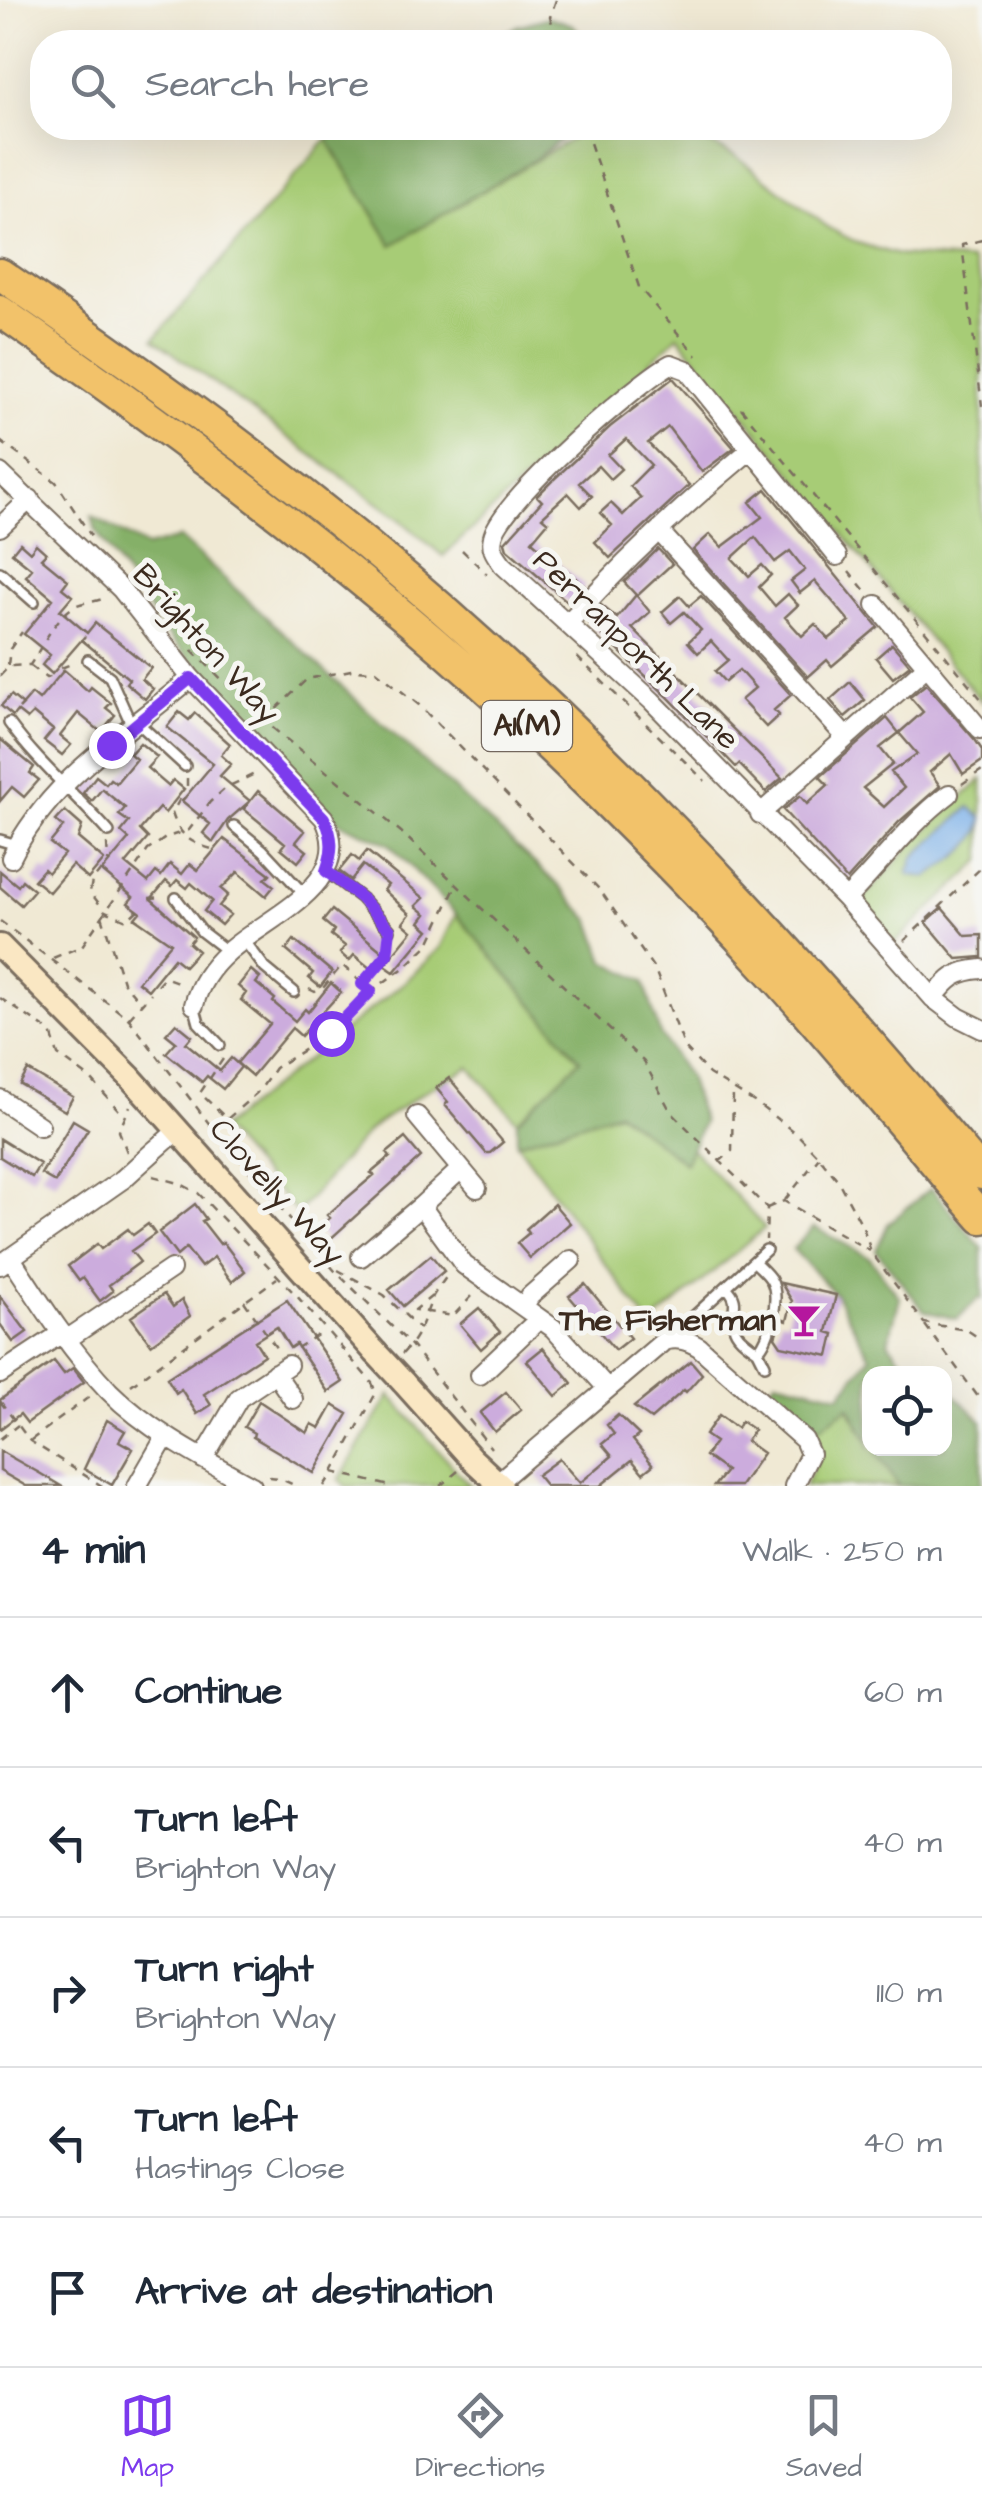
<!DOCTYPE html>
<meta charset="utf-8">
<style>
body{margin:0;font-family:"Architects Daughter",sans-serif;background:#f2f2f3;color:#1f2937}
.controls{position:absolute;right:30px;bottom:30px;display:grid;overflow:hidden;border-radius:20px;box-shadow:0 10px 40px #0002}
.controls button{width:90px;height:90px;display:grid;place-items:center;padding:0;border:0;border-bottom:2px solid #e0e1e3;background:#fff;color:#1f2937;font:50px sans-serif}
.stop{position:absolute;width:30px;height:30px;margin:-22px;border:8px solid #7c3aed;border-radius:50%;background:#fff}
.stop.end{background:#7c3aed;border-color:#fff;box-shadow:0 2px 10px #0008}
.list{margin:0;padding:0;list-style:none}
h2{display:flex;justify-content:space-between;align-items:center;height:130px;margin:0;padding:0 40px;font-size:42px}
h2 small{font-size:32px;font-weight:400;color:#747a83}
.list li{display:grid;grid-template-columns:65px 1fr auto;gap:30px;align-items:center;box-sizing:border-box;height:150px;padding:0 40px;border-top:2px solid #e0e1e3}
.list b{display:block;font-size:38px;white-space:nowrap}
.list p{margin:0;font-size:32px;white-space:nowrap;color:#747a83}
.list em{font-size:32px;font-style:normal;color:#747a83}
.icon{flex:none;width:55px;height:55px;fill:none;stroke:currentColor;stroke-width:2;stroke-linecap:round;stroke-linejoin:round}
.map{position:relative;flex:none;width:982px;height:1486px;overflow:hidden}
.search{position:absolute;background:#fff;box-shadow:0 10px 40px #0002;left:30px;right:30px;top:30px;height:110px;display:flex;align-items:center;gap:25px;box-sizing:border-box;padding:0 35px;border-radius:40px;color:#747a83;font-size:38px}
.sheet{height:880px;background:#fff}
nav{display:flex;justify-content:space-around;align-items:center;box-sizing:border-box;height:140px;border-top:2px solid #e0e1e3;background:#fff;font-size:28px;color:#747a83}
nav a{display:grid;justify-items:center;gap:5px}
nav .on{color:#7c3aed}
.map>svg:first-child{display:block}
.green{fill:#a7cc76;stroke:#717b4a;stroke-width:2.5}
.forest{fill:#85b067;stroke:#606d42;stroke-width:2.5}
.water{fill:#7bb0e9;stroke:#5b6d84;stroke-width:2.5}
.building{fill:#ccacdd;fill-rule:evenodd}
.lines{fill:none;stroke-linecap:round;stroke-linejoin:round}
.lane-casing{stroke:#7a6d5e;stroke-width:14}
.street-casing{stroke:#7a6d5e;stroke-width:22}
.secondary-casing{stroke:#7a6d5e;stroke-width:28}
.highway-casing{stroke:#7a6d5e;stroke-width:35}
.path{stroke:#7a6d5e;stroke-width:2.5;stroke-dasharray:8 8;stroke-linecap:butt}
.lane{stroke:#fff;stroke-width:9}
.street{stroke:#fff;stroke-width:18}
.secondary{stroke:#fae7c3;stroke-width:22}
.highway{stroke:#f2c26a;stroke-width:30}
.street-bridge-casing{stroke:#7a6d5e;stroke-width:22;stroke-linecap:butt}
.secondary-bridge-casing{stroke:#7a6d5e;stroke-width:28;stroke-linecap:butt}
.street-bridge{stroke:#fff;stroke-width:18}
.secondary-bridge{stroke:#fae7c3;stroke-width:22}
.route{stroke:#7c3aed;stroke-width:12}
.labels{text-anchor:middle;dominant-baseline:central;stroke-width:10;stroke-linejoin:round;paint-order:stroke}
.shield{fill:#f6f6f2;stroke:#73675e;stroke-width:2.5}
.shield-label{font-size:30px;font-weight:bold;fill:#3b2a1e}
.street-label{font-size:32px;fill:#3b2a1e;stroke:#f6f6f2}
.poi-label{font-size:32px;font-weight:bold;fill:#3b2a1e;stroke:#f6f6f2;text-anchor:end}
</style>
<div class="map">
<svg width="982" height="1486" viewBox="0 0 982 1486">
<rect width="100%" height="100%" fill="#f6f6f2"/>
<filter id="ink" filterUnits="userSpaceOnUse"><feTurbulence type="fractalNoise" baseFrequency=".01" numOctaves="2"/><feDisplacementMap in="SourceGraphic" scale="20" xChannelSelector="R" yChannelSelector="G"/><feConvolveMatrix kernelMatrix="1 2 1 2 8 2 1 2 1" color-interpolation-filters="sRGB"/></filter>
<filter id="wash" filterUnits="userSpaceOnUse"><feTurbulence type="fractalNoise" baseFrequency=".0048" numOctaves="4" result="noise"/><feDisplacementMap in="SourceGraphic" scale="40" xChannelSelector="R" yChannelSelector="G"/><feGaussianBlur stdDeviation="2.25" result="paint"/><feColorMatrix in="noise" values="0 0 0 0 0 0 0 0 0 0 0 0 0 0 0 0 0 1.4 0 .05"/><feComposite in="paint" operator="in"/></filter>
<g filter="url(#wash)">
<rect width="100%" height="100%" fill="#f0e9d4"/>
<!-- green -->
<path class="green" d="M590 128H677L736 156 829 228 858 243 898 255 972 261 982 286V702L678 336 443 556 397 517 154 339 327 139 392 245Z
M982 779V860L894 944 860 902 916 840Z
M456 914 581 1061 517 1121 469 1067 427 1090 371 1128 297 1213 221 1128 406 981 440 948Z
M618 1112 684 1162 691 1148 765 1228 650 1325 517 1143Z
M390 1395 461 1476 471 1486H346L339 1480Z
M848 1407 869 1442 870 1448 874 1449 899 1486H804C816 1466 818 1455 812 1433Z"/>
<!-- forest -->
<path class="forest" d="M550 17 573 25 589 42H489L517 26Z
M345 128H575L534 160 392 245 327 139Z
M92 516 147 547 180 538 556 883 591 921 605 961 644 981 660 1034 688 1077 703 1122 685 1163 618 1112 517 1143V1121L580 1060 456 914 389 844 340 823 268 745 164 631 96 531Z
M931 1188 982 1248V1299L979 1298 957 1319 924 1311 876 1250 888 1224Z
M814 1227 870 1258 900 1298 888 1342 913 1373 870 1374 869 1442 849 1407 812 1433 766 1391 776 1380 840 1395 870 1357 836 1295 793 1249Z
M955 1395 982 1421V1486H899L874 1449 944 1448 945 1397Z"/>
<!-- water -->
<path class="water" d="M970 807 982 818C982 845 948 862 928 877L908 875 914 857Z"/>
<g id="blocks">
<!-- building -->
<path class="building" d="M673 378 734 448 702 472 668 427 648 443 689 485 610 558 595 542 612 525 600 513 611 503 623 515 632 506 641 498 630 486 651 465 626 439 608 455 621 469 610 479 598 466 579 483 592 496 581 507 568 493 542 517 548 522 532 541 585 586 569 603 507 549 505 542 542 501 537 496 552 481 610 427Z
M766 489 878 627 832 666 827 660 808 677 693 550 710 534 722 547 762 517 750 502ZM755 537 775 562 790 551 805 570 791 581 800 593 815 581 850 622 829 639 815 624 802 636 785 617 798 605 793 600 788 594 775 606 759 587 771 575 762 565 749 576 732 558Z
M20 543 30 552 36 544 46 553 41 558 68 580 62 588 72 596 60 610 87 633 95 623 151 668 142 679 153 689 145 699 126 683 129 679 82 640 85 636 52 674 42 665 50 655 24 634 53 599 26 576 32 569 12 553Z
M658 549 672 564 637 596 624 582Z
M636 595 650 612 632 628 782 778 766 792 739 764 736 767 667 696 587 621 601 605 617 618Z
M680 596 689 606 701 596 791 695 774 710 779 715 766 727 741 700 755 688 739 670 725 682 715 671 728 660 711 641 698 653 688 642 701 630 684 612 671 623 662 612Z
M892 644 910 665 893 678 876 658Z
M64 670 88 691 91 687 111 703 106 708 115 715 101 732 78 713 60 736 71 745 62 755 44 741 53 730 33 713 27 719 17 711 13 716 1 706 11 695 23 705 19 709 32 694 39 700Z
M850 682 865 700 845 717 830 700Z
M926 684 976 741 982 750V761L963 774 951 754 930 772 940 786 899 822 847 880 783 810 800 796 807 804 828 785 820 777 887 718 899 733 880 748 893 764 863 788 884 807 904 788 891 772 917 754 899 733 923 712 910 697Z
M179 712 189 720 195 713 230 744 221 755 231 764 220 776 250 801 228 820 213 842 203 833 210 824 182 801 213 764 167 727Z
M0 739 34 767 30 773 39 780 24 797 12 787 0 801Z
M140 743 157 757 147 768 168 786 173 780 184 789 165 813 159 808 140 830 148 838 126 864 148 882 156 872 161 876 170 864 182 874 190 864 198 870 224 839 270 874 265 879 274 886 266 896 238 872 221 889 228 895 219 906 230 915 221 925 204 911 212 901 191 883 187 888 177 880 172 886 166 881 151 899 194 937 189 943 198 951 184 966 174 958 148 990 138 982 171 943 135 918 140 912 128 903 133 897 102 871 129 839 121 832 129 822 119 815 125 808 102 789 92 801 83 793 96 776 106 784 110 779 116 783 136 759 130 754Z
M258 791 305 831 296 842 307 851 298 862 281 848 285 843 244 809Z
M65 811 82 826 78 838 104 860 88 879 72 865 49 892 34 880 44 869 48 873 64 854 50 843 63 827 56 821Z
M367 851 424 898 416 906 426 914 420 922 429 930 394 972 384 965 412 931 403 923 410 914 384 890 388 885 363 865 351 880 339 871 352 855 359 861Z
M0 871 18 886 22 880 34 890 21 905 0 887Z
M942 908 966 936 982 935V957L957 959 926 922Z
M332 910 384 953 371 969 354 955 349 961 340 953 345 946 331 935 334 930 323 921Z
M294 940 332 972 320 987 309 978 313 973 286 950Z
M251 970 260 978 256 983 275 999 273 1002 295 1021 305 1009 308 1012 331 983 341 992 301 1036 292 1028 252 1076 237 1063 270 1024 241 1000 246 993 238 986Z
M176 1023 192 1036 186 1043 220 1071 231 1058 241 1067 223 1089 207 1076 202 1082 166 1053 176 1042 166 1034Z
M28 1070 73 1097 65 1111 20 1084Z
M449 1078 503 1142 490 1153H486L445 1105 448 1102 436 1088Z
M73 1120 88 1129 55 1182 41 1174Z
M405 1138 421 1157 327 1242 317 1229 330 1218 327 1215 374 1175 371 1173 390 1157 387 1153Z
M0 1139 40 1164 32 1177 0 1157Z
M195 1204 206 1219 202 1221 220 1244 223 1242 245 1271 232 1282 214 1257 201 1267 186 1248 177 1256 159 1232Z
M554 1204 570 1223 530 1258 517 1243 529 1233 526 1229Z
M148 1224 155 1234 131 1251 140 1262 109 1285 113 1291 100 1301 83 1278 79 1281 68 1266 97 1244 101 1249 128 1229 133 1235Z
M431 1255 444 1271 403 1306 389 1290Z
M781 1283 836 1295 827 1332 834 1334 829 1356 781 1346 775 1337 781 1319 787 1321 792 1301Z
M585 1284 630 1338 615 1350 569 1296Z
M164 1294 173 1307 182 1300 190 1316 151 1344 131 1317Z
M0 1296 27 1332 13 1342 0 1324Z
M287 1300 343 1382 328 1392 296 1344 290 1348 277 1327 255 1341 264 1355 204 1394 211 1405 197 1414 181 1389 176 1393 167 1378Z
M479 1308 500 1332 481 1349 460 1324Z
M543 1348 572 1383 556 1396 527 1361Z
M54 1361 64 1374 73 1368 84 1382 27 1423 20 1414 0 1429V1400Z
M691 1361 702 1374 686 1392 684 1390 651 1419 634 1407Z
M506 1392 521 1410 495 1432 480 1413Z
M259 1401 307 1433 312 1424 320 1428 333 1405 348 1414 314 1473 253 1437 254 1433 244 1427Z
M618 1415 639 1435 633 1440 653 1465 643 1473 632 1460 600 1486H546L537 1475 559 1459 580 1483 612 1456 602 1444 614 1434 607 1425Z
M719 1415 737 1428 741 1421 754 1430 746 1441 763 1453 740 1486H714L726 1471 705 1456 715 1442 705 1435Z
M107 1420 125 1431 119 1441 133 1449 112 1485 84 1469Z
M0 1451 41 1474 61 1486H26L0 1471Z"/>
</g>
</g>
<g filter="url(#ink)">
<use href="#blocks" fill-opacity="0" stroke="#7a6d5e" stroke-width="2.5"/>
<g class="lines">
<!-- lane casing -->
<g class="lane-casing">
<path id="lane" d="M0 572 34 602
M88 660 110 677 132 726
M9 723C38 763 76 795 109 832
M138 723 185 766
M234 826 263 850 304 894
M0 840 17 845
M326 871 361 898 390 930
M176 898 202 932 228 952
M244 940 265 968 294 992
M194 1005 199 1023 220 1045
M726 1287C742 1302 730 1309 734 1326 736 1337 750 1345 758 1351 770 1338 781 1297 771 1280 767 1273 759 1267 754 1261
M682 1339 693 1317 766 1250
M758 1351 765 1365"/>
</g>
<!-- street casing -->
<g class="street-casing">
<path id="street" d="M0 473 121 589 191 678 324 818C358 884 266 917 228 952 212 966 199 985 194 1005
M0 527 30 499
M659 531 844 735
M837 556 687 370 671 364C637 382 499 503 493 537 490 549 496 555 503 565L652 701 846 899 933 998 958 1017 982 1029
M876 605 980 729
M568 623C624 561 685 504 749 451
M760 814 927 666
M11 858C48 781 128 732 191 678
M846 899C881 864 909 824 949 794
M933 998C949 978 956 971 982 969
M0 1099 40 1126
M417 1116 477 1188
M154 1151 178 1130
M461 1169 421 1206 464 1265 553 1328 607 1388
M361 1257 421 1206
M11 1258C41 1304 71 1351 109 1391 149 1431 203 1459 252 1486
M0 1265 123 1179
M525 1305 530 1296 571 1260
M66 1340 171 1269
M275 1373 293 1399
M0 1374 62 1333
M480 1375 539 1319
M203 1459 239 1398 288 1365
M498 1482 664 1341C677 1337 687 1340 699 1347L804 1440 810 1454 794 1486
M137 1486 166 1436"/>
</g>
<!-- secondary casing -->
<g class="secondary-casing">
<path id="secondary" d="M0 946 130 1077
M157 1107 375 1352
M403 1382 472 1459 501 1486"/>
</g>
<!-- highway casing -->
<g class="highway-casing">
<path id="highway" d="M0 274C168 389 334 509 485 647 665 810 826 989 982 1174
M0 311C194 446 381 586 552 749 627 821 700 895 770 971 843 1051 911 1136 982 1218"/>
</g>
<!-- path -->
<path class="path" d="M556 0 550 17 558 42
M585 128 639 287 697 356
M982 240 962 245 982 406
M741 408 982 700
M0 441 56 482 91 536
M462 550 487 574
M849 571 866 592
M192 650 264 721 400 831 644 1062 671 1112 767 1208 766 1240
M577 657 705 781
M8 665 10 649 22 632
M31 666 46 678 54 676
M61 668 74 663
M0 676 9 666 30 665C42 647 55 617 75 606 85 601 96 603 106 597
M265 720 307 679 351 670 376 671 419 705 600 890 655 970 685 1048 709 1074 759 1105 799 1136 819 1157 837 1179 863 1227 871 1252 924 1323 967 1330 982 1340
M187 778V791
M962 784 982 770
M180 799 172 813C179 835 190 843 212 849L216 844
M107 844 108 862
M101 870 92 881 90 892 105 911 127 920 143 905
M149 898 162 897
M102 916 123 982 141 1003
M0 921 129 1019 214 1130 335 1271 411 1345 491 1448
M904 941 982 867
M53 958 82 946 148 850 167 837 189 830 210 802 227 787 259 772
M363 983 387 955 388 945
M157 985 164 977 183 984
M309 989 315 992 323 988 342 965 370 990
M0 998 51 1032 58 1055 91 1079 123 1115
M129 1018 151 993
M223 1059 200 1093 226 1118
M216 1129 260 1090 275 1068 331 1033 359 1000 405 967 429 944 455 888
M127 1152 119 1131 130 1106
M719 1162 732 1151 733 1091
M153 1176 179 1183 198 1193 296 1295 372 1383 376 1393 333 1472
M785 1200 819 1157
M767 1208 784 1201 870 1251
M338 1270 384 1295 420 1329
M432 1296 415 1310 453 1316 474 1294
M244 1301 279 1352
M925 1325 982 1402
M297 1348 324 1331
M402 1354C419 1337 423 1322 431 1301 434 1291 444 1282 449 1272
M131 1385 277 1278
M0 1401 30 1441 102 1486
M0 1439 18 1425
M31 1440 89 1397
M269 1477 279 1478 296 1486
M324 1486 333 1472 390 1486
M440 1486 458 1471"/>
<!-- lane -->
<use href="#lane" class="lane"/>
<!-- street -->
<use href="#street" class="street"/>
<!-- secondary -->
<use href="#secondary" class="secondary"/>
<!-- highway -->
<use href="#highway" class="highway"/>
<!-- street-bridge casing -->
<g class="street-bridge-casing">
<path id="street-bridge" d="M123 1179 154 1151"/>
</g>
<!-- secondary-bridge casing -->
<g class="secondary-bridge-casing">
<path id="secondary-bridge" d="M130 1077 157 1107
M375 1352 403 1382"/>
</g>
<!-- street-bridge -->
<use href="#street-bridge" class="street-bridge"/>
<!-- secondary-bridge -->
<use href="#secondary-bridge" class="secondary-bridge"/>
</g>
</g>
<g class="lines" filter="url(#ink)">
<!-- route -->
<path class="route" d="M111 745 191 678 324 818C334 837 333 852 326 871L361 898 390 930 387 955 362 984 371 991 331 1033"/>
</g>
<!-- icons -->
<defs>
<g id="bar-bare" transform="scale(2.7)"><path d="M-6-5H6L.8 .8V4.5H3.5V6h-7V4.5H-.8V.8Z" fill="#b5179e" stroke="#f6f6f2" stroke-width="2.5" paint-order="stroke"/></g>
</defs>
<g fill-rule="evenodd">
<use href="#bar-bare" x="804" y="1320"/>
</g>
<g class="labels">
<!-- shield labels -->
<rect class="shield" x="482" y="701" width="90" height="50" rx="8"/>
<g class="shield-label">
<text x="527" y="726">A1(M)</text>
</g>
<!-- street labels -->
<g class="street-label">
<text transform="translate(206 644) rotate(48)">Brighton Way</text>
<text transform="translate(636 650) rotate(44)">Perranporth Lane</text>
<text transform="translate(277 1192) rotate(48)">Clovelly Way</text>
</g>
<!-- poi labels -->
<g class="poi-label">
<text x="776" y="1320">The Fisherman</text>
</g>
</g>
</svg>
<div class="controls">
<button><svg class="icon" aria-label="locate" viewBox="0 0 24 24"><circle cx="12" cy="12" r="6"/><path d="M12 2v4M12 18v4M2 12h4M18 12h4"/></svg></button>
</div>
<div class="stop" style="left:331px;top:1033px"></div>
<div class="stop end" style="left:111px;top:745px"></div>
<div class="search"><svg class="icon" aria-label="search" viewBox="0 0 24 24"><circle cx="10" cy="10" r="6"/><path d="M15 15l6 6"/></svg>Search here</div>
</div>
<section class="sheet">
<h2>4 min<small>Walk · 250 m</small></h2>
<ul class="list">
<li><svg class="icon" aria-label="ahead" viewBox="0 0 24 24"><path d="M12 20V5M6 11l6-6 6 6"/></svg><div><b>Continue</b></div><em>60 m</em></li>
<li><svg class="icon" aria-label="left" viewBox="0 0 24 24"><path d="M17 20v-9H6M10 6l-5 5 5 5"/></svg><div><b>Turn left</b><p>Brighton Way</p></div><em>40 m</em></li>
<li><svg class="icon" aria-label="right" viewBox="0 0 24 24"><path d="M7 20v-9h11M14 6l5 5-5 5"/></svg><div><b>Turn right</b><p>Brighton Way</p></div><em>110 m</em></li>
<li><svg class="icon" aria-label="left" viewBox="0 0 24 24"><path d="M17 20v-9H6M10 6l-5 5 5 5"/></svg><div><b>Turn left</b><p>Hastings Close</p></div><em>40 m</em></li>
<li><svg class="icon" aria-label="arrive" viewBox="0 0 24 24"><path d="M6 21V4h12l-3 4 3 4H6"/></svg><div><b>Arrive at destination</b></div></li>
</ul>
</section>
<nav>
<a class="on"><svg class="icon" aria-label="map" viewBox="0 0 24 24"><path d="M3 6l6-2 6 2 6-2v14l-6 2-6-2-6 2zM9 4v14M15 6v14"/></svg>Map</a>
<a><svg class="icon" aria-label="directions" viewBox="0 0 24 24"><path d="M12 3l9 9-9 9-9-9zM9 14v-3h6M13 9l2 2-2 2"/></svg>Directions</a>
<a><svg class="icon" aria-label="saved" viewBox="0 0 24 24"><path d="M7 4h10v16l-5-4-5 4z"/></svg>Saved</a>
</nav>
